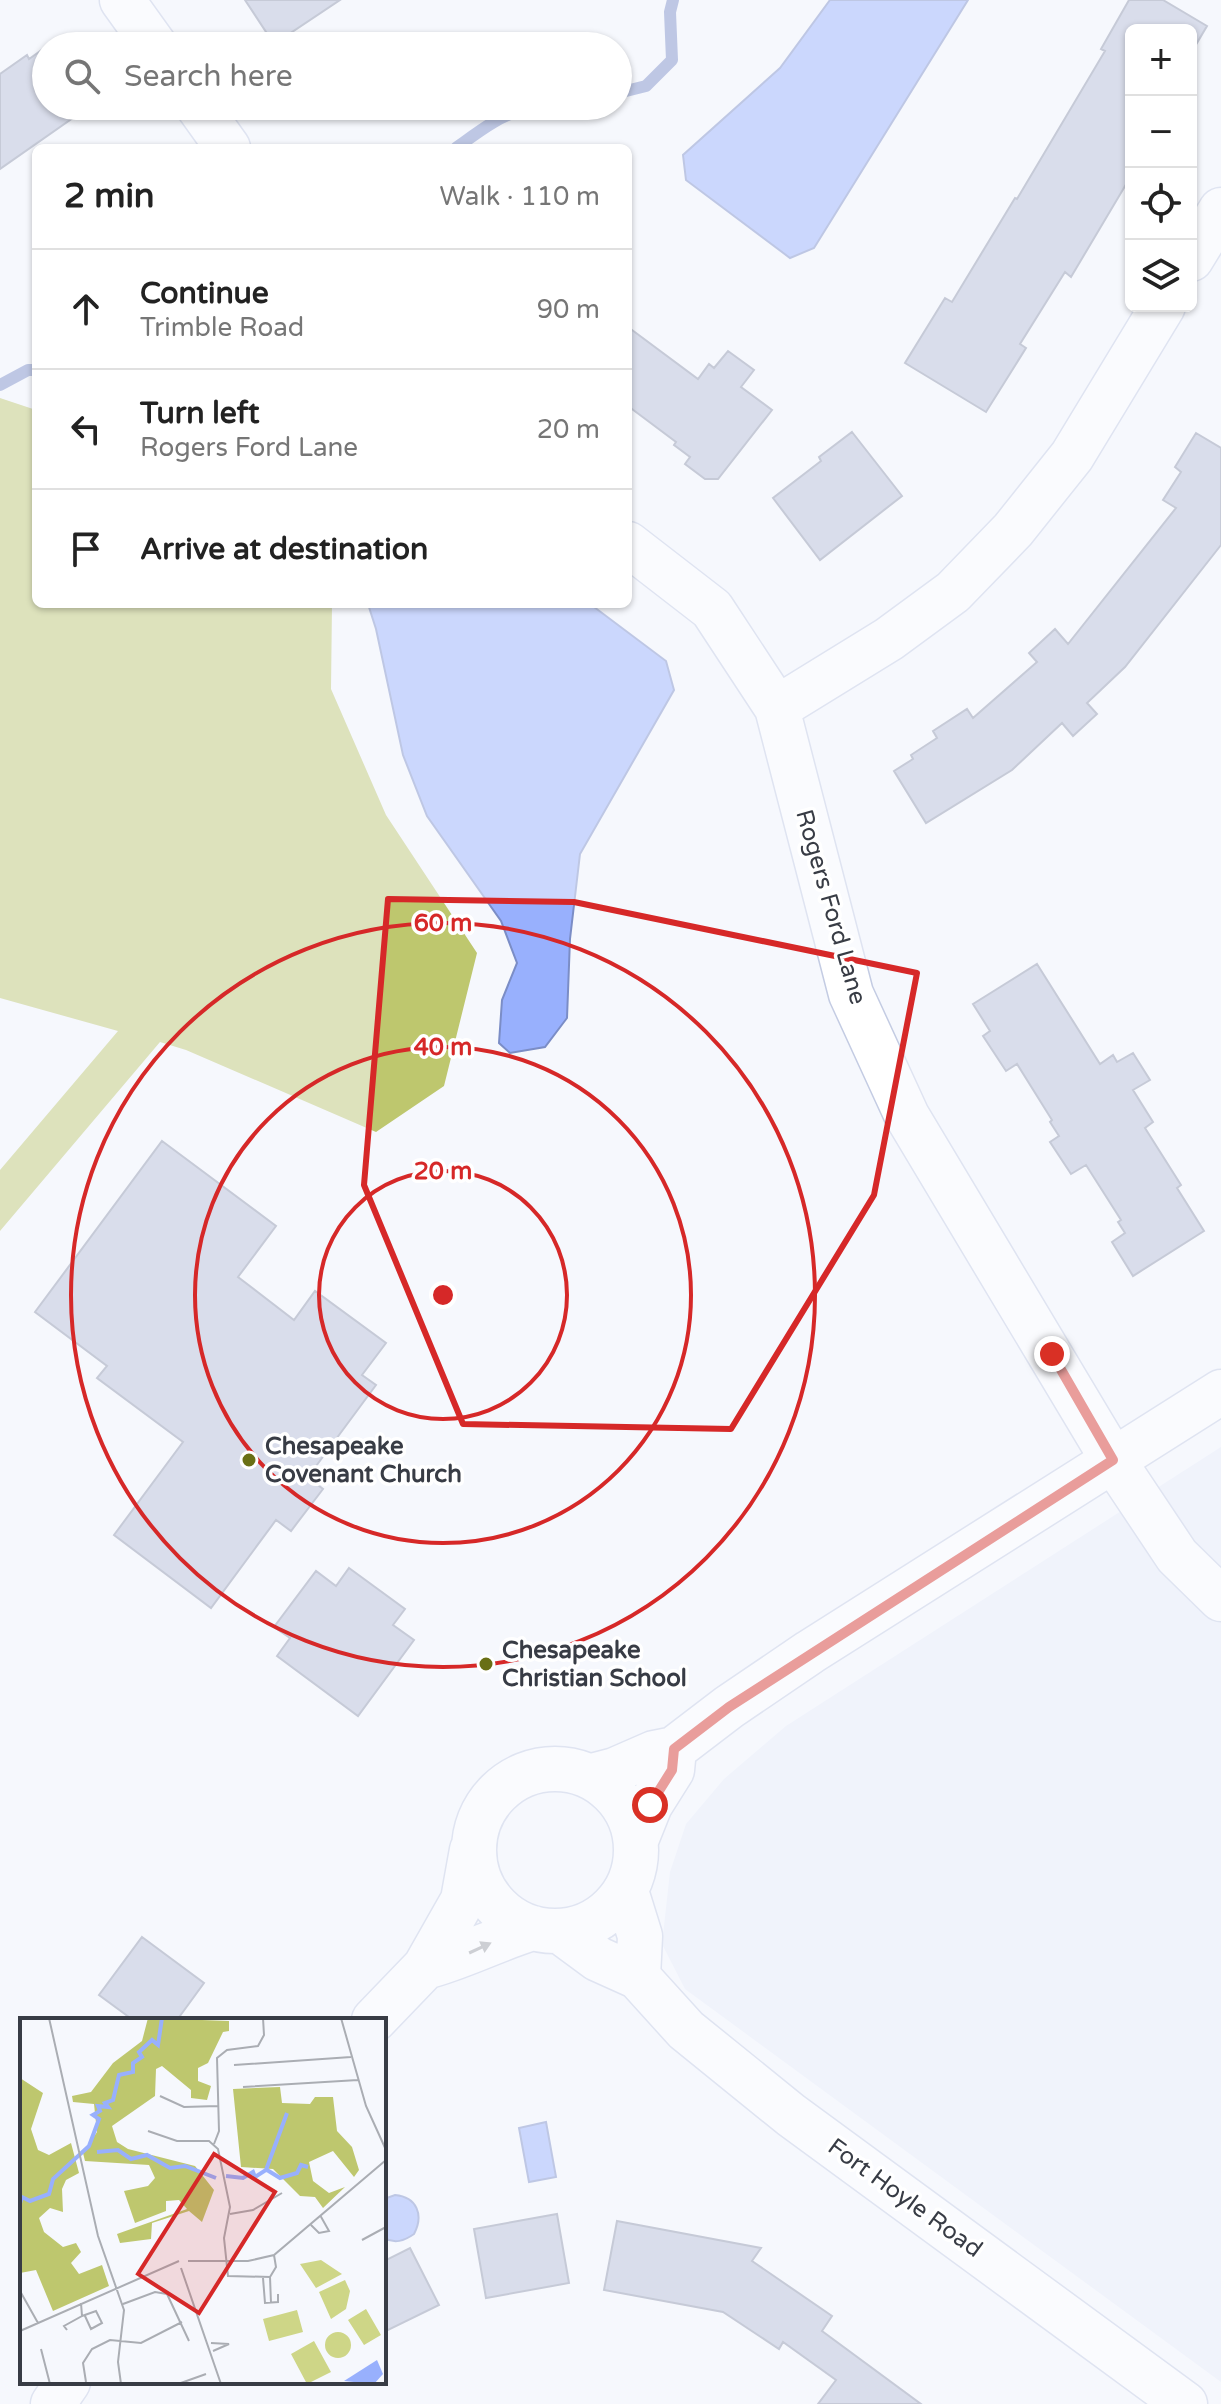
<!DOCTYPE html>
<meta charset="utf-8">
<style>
body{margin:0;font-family:"Varela Round",sans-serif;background:#f6f6f6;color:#222}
.controls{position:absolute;right:24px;top:24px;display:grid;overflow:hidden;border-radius:12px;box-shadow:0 2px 6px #0004}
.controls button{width:72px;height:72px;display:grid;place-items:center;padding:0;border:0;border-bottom:2px solid #e0e0e0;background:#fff;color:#222;font:40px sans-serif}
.stop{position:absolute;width:24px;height:24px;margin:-18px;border:6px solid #d93025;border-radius:50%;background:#fff}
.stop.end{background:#d93025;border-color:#fff;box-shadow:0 2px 8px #0008}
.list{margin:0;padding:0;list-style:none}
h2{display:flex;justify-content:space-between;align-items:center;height:104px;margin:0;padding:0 32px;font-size:34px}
h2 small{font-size:26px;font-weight:400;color:#767676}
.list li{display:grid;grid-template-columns:52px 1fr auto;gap:24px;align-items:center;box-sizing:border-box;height:120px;padding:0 32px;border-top:2px solid #e0e0e0}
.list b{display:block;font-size:30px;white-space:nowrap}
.list p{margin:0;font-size:26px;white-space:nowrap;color:#767676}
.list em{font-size:26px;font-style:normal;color:#767676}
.icon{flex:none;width:44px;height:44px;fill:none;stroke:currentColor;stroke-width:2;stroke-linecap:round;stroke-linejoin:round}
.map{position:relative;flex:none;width:1221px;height:2404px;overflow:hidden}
.search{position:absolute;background:#fff;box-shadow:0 2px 6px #0004;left:32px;top:32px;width:600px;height:88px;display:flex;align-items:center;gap:20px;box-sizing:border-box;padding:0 28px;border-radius:44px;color:#767676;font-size:30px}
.panel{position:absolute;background:#fff;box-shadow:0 2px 6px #0004;left:32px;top:144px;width:600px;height:464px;border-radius:12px}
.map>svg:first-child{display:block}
.built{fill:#e8edf9}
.forest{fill:#bec76e}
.water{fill:#98b0fd;stroke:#7b8dc6;stroke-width:2}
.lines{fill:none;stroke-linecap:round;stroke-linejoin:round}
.stream{stroke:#7b8dc6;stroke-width:12}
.building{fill:#b5bdd4;stroke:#8c93a9;stroke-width:2}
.minor-casing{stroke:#c4cce3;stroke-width:47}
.minor{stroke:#fff;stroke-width:44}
.oneway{fill:#9c9ea2}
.route{stroke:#d93025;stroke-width:10}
.marked{fill:none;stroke:#d62828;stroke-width:6;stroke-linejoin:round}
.ring{fill:none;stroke:#d62828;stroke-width:4}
.poi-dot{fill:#696f15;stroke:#fff;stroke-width:3}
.labels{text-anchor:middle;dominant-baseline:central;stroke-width:7;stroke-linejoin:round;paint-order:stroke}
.street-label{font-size:24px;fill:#383c45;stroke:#fff}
.poi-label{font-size:24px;font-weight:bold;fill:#383c45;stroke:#fff;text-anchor:start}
.inset-river{fill:none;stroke:#98b0fd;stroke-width:4}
.inset-road{fill:none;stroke:#aaadb3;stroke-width:2}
.view{fill:#d62828;fill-opacity:0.15;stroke:#d62828;stroke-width:4}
.inset-edge{fill:none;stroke:#383c45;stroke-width:4}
.centre{fill:#d62828;stroke:#fff;stroke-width:4}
.ring-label{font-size:24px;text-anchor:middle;font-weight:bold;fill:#d62828;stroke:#fff;stroke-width:7;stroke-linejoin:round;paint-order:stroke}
</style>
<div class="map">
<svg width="1221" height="2404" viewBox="0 0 1221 2404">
<rect width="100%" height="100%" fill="#f6f8fd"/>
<!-- built -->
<path class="built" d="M1221 1447V2382L685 1989 662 1944 670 1872 686 1824 724 1779 786 1726Z"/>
<!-- forest -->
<path class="forest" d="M0 398 36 410V604H332L331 689 386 815 477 953 444 1086 376 1132 186 1050 160 1042 0 1231V1170L118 1031 0 998Z"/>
<!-- water -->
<path class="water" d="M830 0H968L814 248 790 258 686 180 683 155 780 68Z
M368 604H590L666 661 674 690 580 854 570 939 567 1018 545 1047 510 1053 499 1043 502 1000 517 963 501 921 427 816 403 755 376 629Z
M546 2122 556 2177 529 2182 519 2128Z
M395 2195C417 2197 424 2215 414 2234 404 2241 395 2244 384 2238V2199Z"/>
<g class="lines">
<!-- stream -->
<path class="stream" d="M618 93 646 86 672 60 670 12 673 0
M456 148C473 136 503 112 523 111 544 110 545 117 567 106
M0 385 28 370H36"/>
</g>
<!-- building -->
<path class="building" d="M245 0H340L274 44Z
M1129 0H1163L1207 26 1191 53V30H1131V176L1071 277 1065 272 1020 344 1026 348 986 412 905 363 945 298 952 302 1015 198 1017 199 1105 51 1101 49Z
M46 47V106H90L0 169V74L27 55 29 59Z
M628 327 698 379 709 364 714 368 728 351 754 370 741 387 772 410 718 479H705L685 464 690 457 674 445 676 442 628 406Z
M852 432 902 496 820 560 773 498 821 461 819 457Z
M1196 433 1221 448V545L1125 667 1087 703 1097 714 1073 736 1062 723 1012 770 926 823 894 771 913 759 911 755 937 738 933 731 967 709 973 718 1037 662 1029 653 1055 629 1068 644 1176 508 1163 500 1181 472 1175 467Z
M1037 964 1100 1064 1113 1055 1117 1062 1133 1053 1150 1080 1133 1090 1153 1122 1145 1128 1181 1185 1177 1188 1204 1231 1133 1276 1112 1242 1125 1233 1118 1222 1121 1220 1086 1165 1071 1174 1050 1142 1059 1136 1050 1122 1052 1120 1017 1064 1006 1071 983 1036 990 1031 973 1004Z
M162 1141 276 1226 238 1277 294 1320 315 1291 386 1343 362 1375 376 1385 308 1477 323 1489 291 1531 276 1520 211 1608 114 1535 183 1442 97 1378 107 1366 35 1312Z
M349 1568 405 1609 393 1625 414 1640 358 1716 277 1656 290 1638 274 1627 316 1571 336 1586Z
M142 1937 204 1983 177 2020H133L99 1995Z
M557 2214 569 2283 486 2298 474 2229Z
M617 2221 761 2248 752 2261 832 2316 822 2331 921 2404H818L836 2380 783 2342 779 2349 723 2312 604 2290Z
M410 2248 439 2305 384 2332V2261Z"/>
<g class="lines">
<!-- minor casing -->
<g class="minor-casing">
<path id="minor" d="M122 0 155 46
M198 106 228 148
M1191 259 1221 210
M628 544 712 609 777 708 851 994 907 1116 1113 1460 1177 1556 1221 1599
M777 708 889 639 953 592 1013 530 1072 456 1163 306
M474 1850a81 81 0 1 1 162 0a81 81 0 1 1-162 0Z
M592 1776 615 1770 654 1753 674 1749 729 1707 810 1652 1221 1392
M636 1840 650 1805 672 1770 674 1749
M626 1891 640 1936 638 1977
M560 1931 598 1959 638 1977 686 2030 791 2115 1185 2404
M425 1967C463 1957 496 1939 533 1928
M374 2020 425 1967 463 1900 472 1850
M53 2404 68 2382"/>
</g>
<!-- minor -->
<use href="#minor" class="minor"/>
</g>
<!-- one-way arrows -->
<defs><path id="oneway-solid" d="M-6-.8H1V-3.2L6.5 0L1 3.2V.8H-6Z" transform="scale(2)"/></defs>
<use class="oneway" href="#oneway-solid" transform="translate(480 1948) rotate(-25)"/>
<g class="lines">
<!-- route -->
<path class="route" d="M650 1805 672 1770 674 1749 729 1707 1113 1460 1052 1354"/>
</g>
<!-- marked area -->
<path d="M0 0H1221V2404H0ZM388 899 574 902 917 973 874 1195 731 1429 463 1424 364 1185Z" fill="#f6f8fd" fill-opacity=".55" fill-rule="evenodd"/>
<path class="marked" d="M388 899 574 902 917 973 874 1195 731 1429 463 1424 364 1185Z"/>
<!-- distance rings -->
<g class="ring">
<circle cx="443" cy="1295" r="124"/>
<circle cx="443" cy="1295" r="248"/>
<circle cx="443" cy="1295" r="372"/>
</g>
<!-- markers -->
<g class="poi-dot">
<circle cx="249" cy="1460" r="8"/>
<circle cx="486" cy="1664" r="8"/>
</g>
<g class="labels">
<!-- street labels -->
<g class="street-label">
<text transform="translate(831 907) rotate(74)">Rogers Ford Lane</text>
<text transform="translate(905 2198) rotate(36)">Fort Hoyle Road</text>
</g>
<!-- poi labels -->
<g class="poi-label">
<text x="265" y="1446">Chesapeake<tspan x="265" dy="28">Covenant Church</tspan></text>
<text x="502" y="1650">Chesapeake<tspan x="502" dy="28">Christian School</tspan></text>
</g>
</g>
<!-- overview -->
<g transform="translate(20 2018)">
<rect width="366" height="366" fill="#f6f8fd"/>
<path d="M301 242 322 256 296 270 280 246ZM325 262 330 273 326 291 311 301 299 274ZM346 291 361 317 344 327 328 302ZM277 292 283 314 249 323 243 301ZM305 327a13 13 0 1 1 26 0a13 13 0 1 1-26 0ZM294 323 311 354 287 366 271 336Z" fill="#ced687"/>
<path d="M128 0 209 3V13L203 14 188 45 178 50V63L191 68 187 82 171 80V72L142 48 136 51 135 78 92 108 97 124 108 131 175 148 194 172 182 204 169 193 132 205 131 221 100 225 97 216 167 191 159 182 146 183V193L115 205 104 173 128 168 135 160 129 147 65 143 63 135 77 114 74 86 53 84 52 78 71 74 93 45 122 23ZM0 60 23 75 11 111 18 132 29 137 51 125 59 155 46 162 42 171 43 194 30 190 19 200 24 214 43 229 56 225 61 234 51 245 59 256 82 247 89 268 33 293 16 252 0 255ZM260 69 262 85 290 86 295 79H313L317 113 332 129 339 152 334 159 313 133 289 144 293 163 309 175 325 169 303 190 295 179 280 178 253 151 221 149 213 71Z" fill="#bec76e"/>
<path d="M357 342 363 356 354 366 324 363Z" fill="#98b0fd"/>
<path class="inset-river" d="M77 134 98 132 111 141 127 137 150 150 165 148 196 160M247 152 260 160 277 155 281 147 288 149M206 158 223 160 233 154 235 159 246 152 267 95M0 185 2 179 10 183 29 176 33 161 69 128 79 101 73 97 80 93 78 88 88 89 85 85 93 82 99 57 113 54V45L122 39 119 34 132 22 138 27 142 0"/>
<path class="inset-road" d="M29 0 78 218 104 292 98 344 101 366M321 0 346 88 366 132M214 47 331 39M223 69 338 62M140 78 164 89 198 88M128 113 157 123H189L198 131 210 189 204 220 208 258 250 259 256 249 254 237M194 126 199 113 197 40 207 32 238 28 244 17 243 0M210 196 233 192 262 175M291 207 299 215 309 213 300 197M342 222 366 209M168 243H228L254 237 366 142M161 250 201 366M250 259 251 285M243 260 245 285 258 284V276M0 273 18 305M103 286 135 274 147 276 169 323M62 298 76 293 82 305 71 311 65 298M47 312 44 308 62 298 61 285M0 313 159 243M191 325 209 326 193 333M21 331 30 366M66 364 63 345 72 331 90 322 121 325 162 304M158 366 186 356"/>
<path class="view" d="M194 136 255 174 179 295 118 256Z"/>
<rect width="366" height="366" class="inset-edge"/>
</g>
<circle cx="443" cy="1295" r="12" class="centre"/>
<g class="ring-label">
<text x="443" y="931">60 m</text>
<text x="443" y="1055">40 m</text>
<text x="443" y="1179">20 m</text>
</g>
</svg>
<div class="controls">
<button>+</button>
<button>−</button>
<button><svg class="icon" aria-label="locate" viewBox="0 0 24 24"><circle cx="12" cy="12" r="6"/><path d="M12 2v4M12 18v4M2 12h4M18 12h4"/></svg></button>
<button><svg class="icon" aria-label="layers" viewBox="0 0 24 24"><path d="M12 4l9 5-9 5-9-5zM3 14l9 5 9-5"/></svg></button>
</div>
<div class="stop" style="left:650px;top:1805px"></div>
<div class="stop end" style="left:1052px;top:1354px"></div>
<div class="search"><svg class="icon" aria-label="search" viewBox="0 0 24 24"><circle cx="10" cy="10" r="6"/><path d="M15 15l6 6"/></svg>Search here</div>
<section class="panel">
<h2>2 min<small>Walk · 110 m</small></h2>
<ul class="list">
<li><svg class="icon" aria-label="ahead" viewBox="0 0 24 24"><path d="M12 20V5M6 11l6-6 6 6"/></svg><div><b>Continue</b><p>Trimble Road</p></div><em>90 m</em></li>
<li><svg class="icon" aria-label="left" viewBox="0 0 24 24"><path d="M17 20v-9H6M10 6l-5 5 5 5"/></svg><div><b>Turn left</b><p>Rogers Ford Lane</p></div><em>20 m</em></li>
<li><svg class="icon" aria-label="arrive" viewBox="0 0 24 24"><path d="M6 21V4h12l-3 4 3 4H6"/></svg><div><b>Arrive at destination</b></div></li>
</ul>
</section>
</div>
